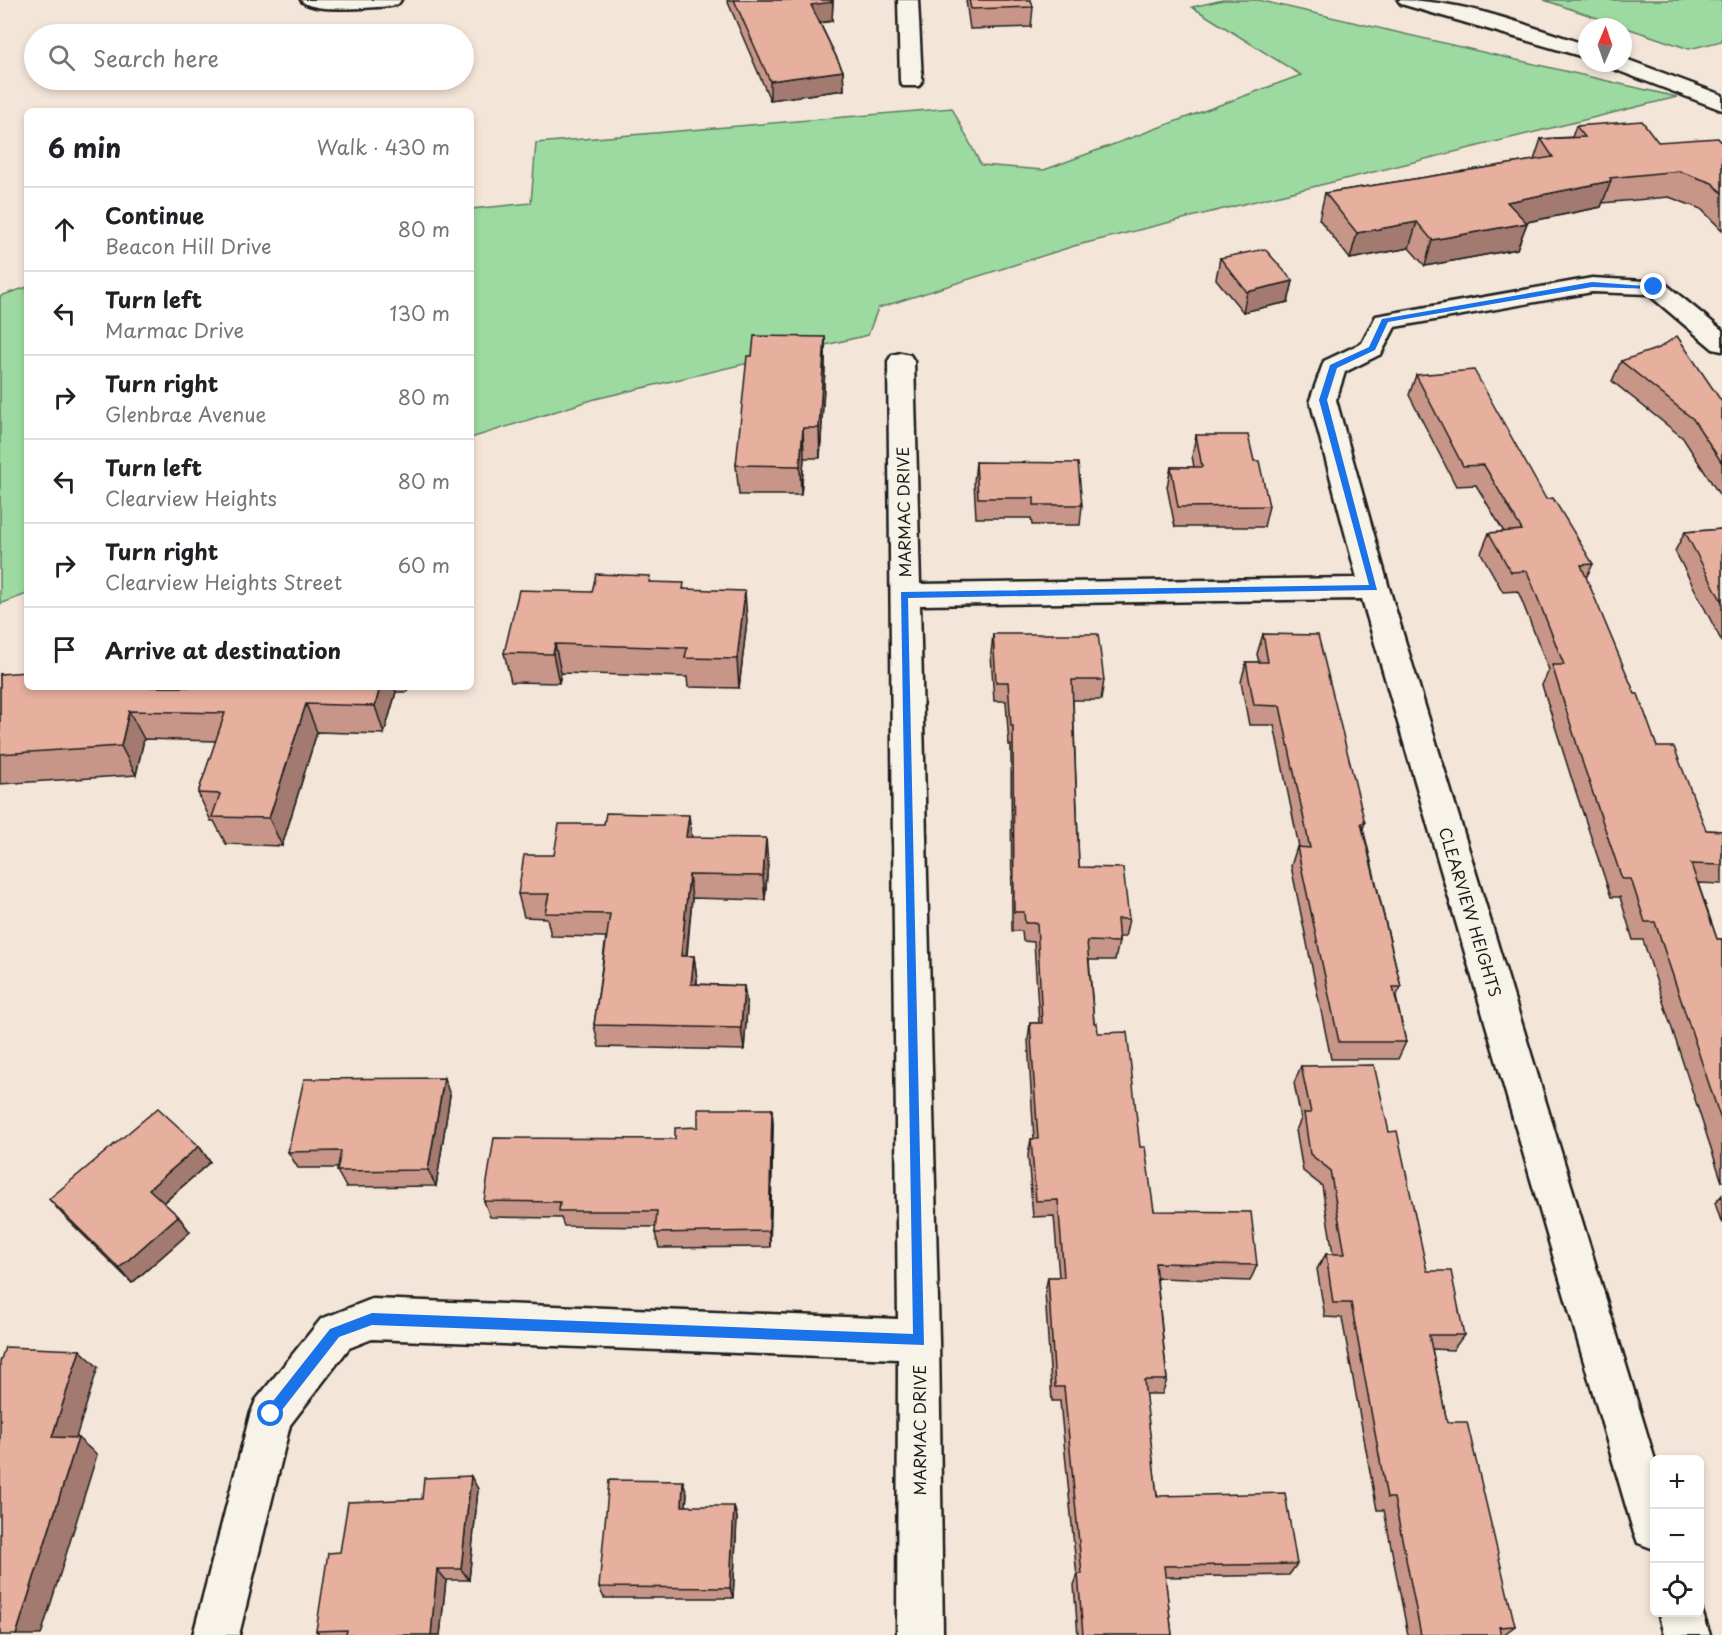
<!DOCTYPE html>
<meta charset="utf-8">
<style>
body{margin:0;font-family:"Playpen Sans",sans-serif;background:#f2f2f2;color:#202124}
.controls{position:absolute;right:18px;bottom:18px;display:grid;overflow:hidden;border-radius:9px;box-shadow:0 3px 9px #0003}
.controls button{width:54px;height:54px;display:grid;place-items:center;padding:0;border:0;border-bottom:2px solid #e0e0e0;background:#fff;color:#202124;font:30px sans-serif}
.compass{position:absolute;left:1578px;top:18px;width:54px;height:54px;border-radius:50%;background:#fff;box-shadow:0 3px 9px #0003;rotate:2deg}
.stop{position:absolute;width:18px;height:18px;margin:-14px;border:4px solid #1a73e8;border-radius:50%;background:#fff}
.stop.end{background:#1a73e8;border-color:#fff;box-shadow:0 2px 6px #0008}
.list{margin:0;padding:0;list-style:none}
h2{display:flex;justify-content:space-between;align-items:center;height:78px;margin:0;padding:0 24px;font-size:26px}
h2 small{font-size:20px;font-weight:400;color:#757577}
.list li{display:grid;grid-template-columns:39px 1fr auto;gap:18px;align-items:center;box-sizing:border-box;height:84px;padding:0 24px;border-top:2px solid #e0e0e0}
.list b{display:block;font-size:22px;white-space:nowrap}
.list p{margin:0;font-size:20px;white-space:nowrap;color:#757577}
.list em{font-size:20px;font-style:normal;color:#757577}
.icon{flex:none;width:33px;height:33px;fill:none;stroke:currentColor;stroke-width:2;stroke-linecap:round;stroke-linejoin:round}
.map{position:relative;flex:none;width:1722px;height:1635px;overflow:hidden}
.search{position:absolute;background:#fff;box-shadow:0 3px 9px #0003;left:24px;top:24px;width:450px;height:66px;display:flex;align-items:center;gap:15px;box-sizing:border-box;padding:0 21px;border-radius:33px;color:#757577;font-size:22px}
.panel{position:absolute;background:#fff;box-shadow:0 3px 9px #0003;left:24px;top:108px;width:450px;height:582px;border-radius:9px}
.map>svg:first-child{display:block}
.green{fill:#9ddaa1;stroke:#5c7b5e;stroke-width:1.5}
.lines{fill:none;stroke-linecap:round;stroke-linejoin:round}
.minor-casing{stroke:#1c1c1c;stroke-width:5}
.secondary-casing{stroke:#1c1c1c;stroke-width:5}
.minor{fill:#f7f3e8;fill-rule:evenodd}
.secondary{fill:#f7f3e8;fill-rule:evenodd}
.wall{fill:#c79688;stroke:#1c1c1c;stroke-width:1.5}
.shaded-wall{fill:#a27a6f;stroke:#1c1c1c;stroke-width:1.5}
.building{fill:#e7af9e;stroke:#1c1c1c;stroke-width:1.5}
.route{fill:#1a73e8}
.labels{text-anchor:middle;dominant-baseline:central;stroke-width:6;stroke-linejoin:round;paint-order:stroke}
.street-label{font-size:16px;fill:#1c1c1c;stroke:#f7f3e8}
</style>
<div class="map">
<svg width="1722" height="1635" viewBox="0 0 1722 1635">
<rect width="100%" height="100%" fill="#f4e5d9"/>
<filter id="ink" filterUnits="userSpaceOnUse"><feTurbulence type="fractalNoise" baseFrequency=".0167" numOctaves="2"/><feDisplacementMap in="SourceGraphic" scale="12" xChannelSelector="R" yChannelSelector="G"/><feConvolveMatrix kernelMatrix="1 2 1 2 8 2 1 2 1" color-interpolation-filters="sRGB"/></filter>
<g filter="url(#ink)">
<!-- green -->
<path class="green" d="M1223 0H1258L1677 97 1074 246 878 308 868 335 595 399 471 438V209L531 203 536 143 952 108 981 165 1044 170 1301 75 1192 7Z
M1544 0H1722V41L1689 49Z
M27 287V594L0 604V296Z"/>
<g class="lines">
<!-- minor casing -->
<g class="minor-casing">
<path id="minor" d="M301 0H401L398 4 391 6C373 7 311 14 301 0Z
M898 0H918L922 81 919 86H903L900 81Z
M1592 278 1663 282 1722 330V351L1713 349 1648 294 1592 292 1395 327 1381 354 1345 372 1336 400 1389 588 1655 1460 1654 1549 1638 1543 1632 1527 1362 599 920 605 939 1340 943 1635H897L898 1359 372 1339 349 1348 290 1425 239 1635H193L250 1415 256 1400 321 1319 372 1299 898 1319 888 361 892 355 901 353 910 355 914 361 920 584 1357 578 1310 400 1324 361 1362 343 1376 316Z
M1700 1605 1710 1635H1664L1658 1612H1700Z"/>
</g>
<!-- secondary casing -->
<g class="secondary-casing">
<path id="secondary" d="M1398 0C1462 0 1526 25 1587 45V58L1401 4Z
M1623 58 1722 95V110L1611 68 1608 63H1623Z"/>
</g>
<!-- minor -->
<use href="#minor" class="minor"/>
<!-- secondary -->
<use href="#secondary" class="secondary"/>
</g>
<!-- wall -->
<path class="wall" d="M727 0H833L832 21 820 23 843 71 844 90 770 100Z
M966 0H1031L1033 7 1031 27 970 29Z
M1576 126 1658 142 1722 143V230L1701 209 1669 197 1602 203 1601 207 1526 222 1527 223 1517 249 1425 266 1409 248 1350 259 1319 219 1325 193 1534 160 1541 139 1572 137Z
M1220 258 1293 281 1288 302 1243 312 1216 279Z
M825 337V367L820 458H804L801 495H739L736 465 752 356Z
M1621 361 1722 402V499L1683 438 1612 381Z
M1416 375 1546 499 1593 564 1586 578 1657 747 1706 830 1722 831V884L1698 883 1717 939H1722V1182L1643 940H1633L1620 897H1611L1573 783 1542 685 1549 670 1518 591 1503 592 1481 553 1489 533 1504 532 1476 485 1456 486 1409 395Z
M1196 435 1254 461 1269 506 1264 527H1175L1167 487 1171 467H1194L1192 456Z
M976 462 1082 505 1080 525H1032L1031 518H976L974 482Z
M1722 529V642L1675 551 1685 532Z
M651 582 685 589 747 620 739 688 688 687 687 677 561 673 559 683 511 682 504 653 592 592Z
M993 634 1104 680 1101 700H1073L1079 867 1129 919 1125 937H1119V942L1115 960H1089L1094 1023 1140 1147 1154 1211 1257 1265 1250 1281 1157 1278 1167 1380 1162 1394H1145L1157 1496 1297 1564 1289 1575 1165 1577 1172 1635H1078L1074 1585 1077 1577 1060 1401H1052L1045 1292 1048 1277H1059L1054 1216 1033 1217 1028 1155 1031 1139H1034L1028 1040 1030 1023H1039L1034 942 1023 941 1022 931H1012L1011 745H1009L1006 701H994L991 654Z
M1263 634 1365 823 1363 828 1401 987 1396 997 1406 1042 1398 1059H1331L1291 866 1297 847H1299L1274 725H1249L1241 682 1246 662H1259L1257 654Z
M0 674 27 687H408L407 692H396L384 734 317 732 282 846 226 844 214 821H211L198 793 216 741 144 739 136 775 0 784Z
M692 837 768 862 765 900 692 898 687 956H694L697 979V984L744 986 747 1008 744 1050 599 1047 594 1025 606 937 551 936 547 918 524 917 518 894 554 855Z
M1301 1066 1389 1132 1427 1271 1464 1335 1453 1350 1432 1349 1447 1422 1515 1626 1503 1635H1408L1384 1510H1377L1342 1318 1325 1317 1317 1269 1326 1254H1333L1322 1186 1303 1171 1296 1130 1301 1119 1294 1083Z
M450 1095 436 1186 346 1187 337 1171 338 1168H298L288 1152Z
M772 1109 773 1125 770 1247 659 1248 655 1233 656 1227 564 1226 561 1218 490 1217 484 1201 675 1139 698 1127Z
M199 1146 210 1162 164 1203 178 1216 190 1232 132 1283 63 1215 49 1199Z
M1722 1195V1224L1715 1203Z
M478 1489 469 1580H446L440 1635H320L316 1631 340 1552 422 1499Z
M687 1493 686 1506 737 1517 733 1598H604L599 1587Z"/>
<!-- shaded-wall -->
<path class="shaded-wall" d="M827 0H833L832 21 811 24V5Z
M843 71 844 90 770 100V81Z
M1611 181 1601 207 1498 228 1507 202Z
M1417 222 1409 248 1350 259 1357 233Z
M1527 223 1517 249 1425 266 1432 240Z
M1293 281 1288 302 1243 312 1247 292Z
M825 337V367L820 458 819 428Z
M803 428 804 458 801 495 800 466Z
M745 591 747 620 739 688 737 659Z
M555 644 561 673 559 683 553 654Z
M380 687H394L396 692 384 734 375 706Z
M306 704 317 732 282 846 269 818Z
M129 711 144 739 136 775 121 746Z
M689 815 692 839 686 837Z
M766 838 768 862 765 900 763 876Z
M689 875 692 898 684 979 681 956Z
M694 956 697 979 694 1007 691 984Z
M744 986 747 1008 744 1050 741 1028Z
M444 1078 450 1095 436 1186 428 1170Z
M772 1109 773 1125 770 1247 769 1231Z
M199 1146 210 1162 161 1205 149 1189Z
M178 1216 190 1232 132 1283 119 1268Z
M80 1350 98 1367 71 1454 52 1437Z
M78 1438 97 1455 41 1635H16Z
M471 1476 478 1489 469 1580 461 1569Z
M683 1481 687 1493 685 1518 682 1506Z
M734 1506 737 1517 733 1598 730 1588Z
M437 1569 446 1580 440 1635H431Z"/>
<!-- building -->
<path class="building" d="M734 0H831L832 2 811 5 843 71 770 81Z
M969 0H1031L1033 7 971 9Z
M1642 121 1658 142 1718 138 1722 143V193L1712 183 1679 171 1610 178 1611 181 1507 202 1527 223 1432 240 1417 222 1357 233 1325 193 1553 157 1541 139 1585 137 1576 126Z
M1265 249 1293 281 1247 292 1220 258Z
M754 336 825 337 819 428H803L800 466 736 465 747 356H752Z
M1677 336 1722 402V463L1693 419 1621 361 1659 348Z
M1474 370 1546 499 1553 498 1593 564 1581 565 1635 694H1638L1657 747H1674L1706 830 1722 831V865L1691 864 1717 939H1722V1123L1655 922H1645L1631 879H1622L1583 764 1552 665H1564L1527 571 1511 572 1489 533 1522 530 1484 465 1463 466 1416 375Z
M1196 435H1248L1254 461H1259L1269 506 1178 507 1171 467H1202Z
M976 462 1078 463 1082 505H1034V498H978Z
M1722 529V602L1685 532Z
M596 574 650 576 649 582 684 583 683 589 745 591 737 659 685 658 687 648 555 644 553 654 504 653 519 590 592 592Z
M993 634H1098L1104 680H1072L1079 867 1123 868 1129 919H1117L1119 942 1087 941 1094 1023H1097L1098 1033 1127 1032 1140 1147H1145L1154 1211 1251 1212 1257 1265 1155 1263 1167 1380H1144L1157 1496 1285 1493 1297 1564 1164 1566 1172 1635H1083L1078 1574H1082L1064 1387H1055L1048 1277H1064L1058 1200 1036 1201 1031 1139H1038L1030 1023H1042L1037 923H1025L1024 912H1014L1013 726H1011L1008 682H996Z
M1263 634 1318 635 1365 823H1361L1401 987H1393L1406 1042H1339L1297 847 1310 848 1280 706 1254 705 1246 662H1268Z
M27 672V687H380L375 706 306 704 269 818 212 817 220 794 198 793 225 713 129 711 121 746 0 754V674Z
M606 813 689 815 686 837 766 838 763 876 689 875 681 956H694L691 984 744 986 741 1028 594 1025 610 914 545 913 549 894H518L524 855H554L559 824H604Z
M1374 1065 1389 1132 1397 1131 1427 1271H1451L1464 1335H1429L1447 1422H1467L1515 1626 1499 1627 1501 1635H1421L1394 1498H1387L1351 1303H1333L1326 1254H1345L1330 1170 1310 1154 1304 1113H1311L1301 1066Z
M444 1078 428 1170 337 1171 341 1151 288 1152 304 1079Z
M158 1108 199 1146 149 1189 178 1216 119 1268 49 1199Z
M698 1109H772L769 1231 655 1233 657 1211H559L560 1202 484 1201 494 1138 675 1139V1128L698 1127Z
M5 1347 80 1350 52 1437 78 1438 16 1635H0V1362Z
M471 1476 461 1569H437L431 1635H346L347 1630 316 1631 328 1553 340 1552 348 1502 422 1499 424 1478Z
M609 1480 683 1481 682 1506H734L730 1588 599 1587Z"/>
</g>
<!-- route -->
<path class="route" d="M1592 282 1658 287 1654 289 1592 287 1388 322 1375 350 1337 368 1327 400 1377 590 908 598 924 1345 372 1325 339 1337 275 1419H266V1410L330 1329 372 1313 913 1334 901 592 1369 585 1319 400 1330 365 1369 347 1382 319Z"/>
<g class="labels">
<!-- street labels -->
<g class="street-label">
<text transform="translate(903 512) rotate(-91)">MARMAC DRIVE</text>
<text transform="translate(1471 912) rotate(73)">CLEARVIEW HEIGHTS</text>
<text transform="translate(919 1430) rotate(-90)">MARMAC DRIVE</text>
</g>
</g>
</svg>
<div class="controls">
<button>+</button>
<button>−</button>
<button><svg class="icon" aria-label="locate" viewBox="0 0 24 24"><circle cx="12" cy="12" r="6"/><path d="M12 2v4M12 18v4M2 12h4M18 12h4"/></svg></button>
</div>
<svg class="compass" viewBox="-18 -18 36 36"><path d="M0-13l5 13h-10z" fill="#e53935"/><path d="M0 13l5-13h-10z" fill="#757577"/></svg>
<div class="stop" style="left:271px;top:1414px"></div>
<div class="stop end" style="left:1654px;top:287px"></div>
<div class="search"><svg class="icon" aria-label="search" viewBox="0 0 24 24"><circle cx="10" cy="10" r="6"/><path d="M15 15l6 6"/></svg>Search here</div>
<section class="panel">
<h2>6 min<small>Walk · 430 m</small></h2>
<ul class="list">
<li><svg class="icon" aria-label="ahead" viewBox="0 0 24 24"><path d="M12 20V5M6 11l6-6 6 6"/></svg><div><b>Continue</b><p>Beacon Hill Drive</p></div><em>80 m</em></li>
<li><svg class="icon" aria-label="left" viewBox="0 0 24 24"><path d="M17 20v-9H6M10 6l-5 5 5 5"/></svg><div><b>Turn left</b><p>Marmac Drive</p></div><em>130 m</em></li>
<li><svg class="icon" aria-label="right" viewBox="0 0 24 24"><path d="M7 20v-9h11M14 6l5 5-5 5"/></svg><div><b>Turn right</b><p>Glenbrae Avenue</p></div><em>80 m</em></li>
<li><svg class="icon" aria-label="left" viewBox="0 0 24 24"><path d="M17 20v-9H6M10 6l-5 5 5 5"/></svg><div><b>Turn left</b><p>Clearview Heights</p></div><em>80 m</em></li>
<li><svg class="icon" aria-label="right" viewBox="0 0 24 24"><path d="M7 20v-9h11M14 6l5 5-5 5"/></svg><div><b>Turn right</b><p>Clearview Heights Street</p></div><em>60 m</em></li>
<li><svg class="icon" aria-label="arrive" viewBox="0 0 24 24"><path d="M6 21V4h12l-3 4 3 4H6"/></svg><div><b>Arrive at destination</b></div></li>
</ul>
</section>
</div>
